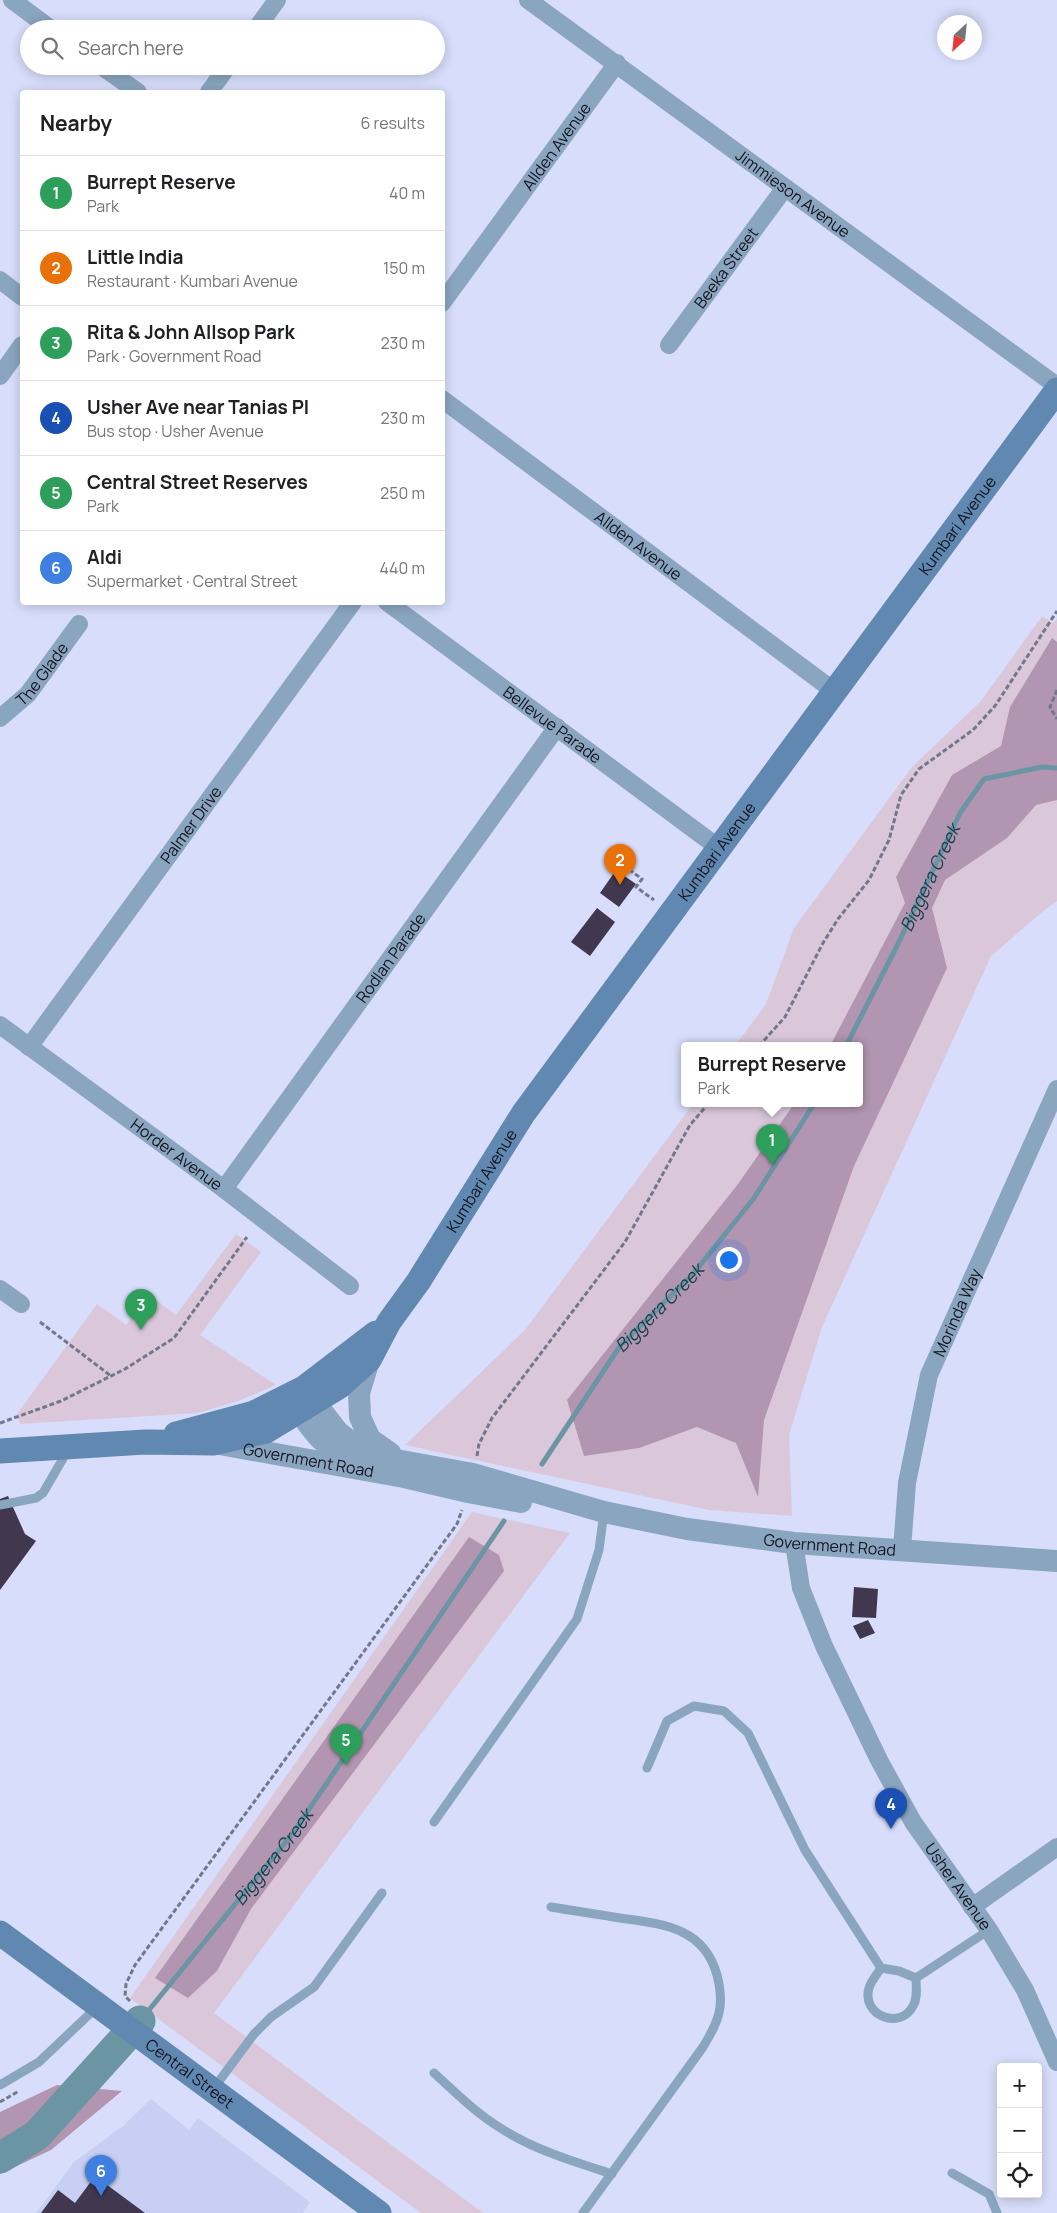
<!DOCTYPE html>
<meta charset="utf-8">
<style>
body{margin:0;font-family:Manrope,sans-serif;background:#f2f2f2;color:#202124}
.controls{position:absolute;right:15px;bottom:15px;display:grid;overflow:hidden;border-radius:5px;box-shadow:0 2px 12px #0003}
.controls button{width:45px;height:45px;display:grid;place-items:center;padding:0;border:0;border-bottom:1px solid #e0e0e0;background:#fff;color:#202124;font:25px sans-serif}
.compass{position:absolute;left:937px;top:15px;width:45px;height:45px;border-radius:50%;background:#fff;box-shadow:0 2px 12px #0003;rotate:207deg}
.you{position:absolute;left:728px;top:1259px;width:18px;height:18px;margin:-12px;border:4px solid #fff;border-radius:50%;background:#1a73e8;box-shadow:0 0 0 8px #1a73e833}
.badge{display:grid;place-items:center;width:32px;height:32px;border-radius:50%;background:#1a73e8;color:#fff;font-size:16px;font-weight:700}
.pin{position:absolute;translate:-50% -41px;filter:drop-shadow(0 1px 2px #0008)}
.pin::after{content:'';position:absolute;top:26px;width:18px;height:15px;background:inherit;clip-path:polygon(0 0,100% 0,50% 100%)}
.popup{position:absolute;left:681px;top:1042px;width:182px;height:65px;box-sizing:border-box;display:grid;place-content:center;border-radius:5px;background:#fff;filter:drop-shadow(0 1px 4px #0005);font-size:16px;white-space:nowrap;color:#757577}
.popup b{font-size:19px;color:#202124}
.popup::after{content:'';position:absolute;left:50%;top:100%;margin-left:-10px;border:10px solid transparent;border-top-color:#fff}
.list{margin:0;padding:0;list-style:none}
h2{display:flex;justify-content:space-between;align-items:center;height:65px;margin:0;padding:0 20px;font-size:21px}
h2 small{font-size:16px;font-weight:400;color:#757577}
.list li{display:grid;grid-template-columns:32px 1fr auto;gap:15px;align-items:center;box-sizing:border-box;height:75px;padding:0 20px;border-top:1px solid #e0e0e0}
.list b{display:block;font-size:19px;white-space:nowrap}
.list p{margin:0;font-size:16px;white-space:nowrap;color:#757577}
.list em{font-size:16px;font-style:normal;color:#757577}
.icon{flex:none;width:28px;height:28px;fill:none;stroke:currentColor;stroke-width:2;stroke-linecap:round;stroke-linejoin:round}
.map{position:relative;flex:none;width:1057px;height:2213px;overflow:hidden}
.search{position:absolute;background:#fff;box-shadow:0 2px 12px #0003;left:20px;top:20px;width:425px;height:55px;display:flex;align-items:center;gap:12px;box-sizing:border-box;padding:0 18px;border-radius:28px;color:#757577;font-size:19px}
.panel{position:absolute;background:#fff;box-shadow:0 2px 12px #0003;left:20px;top:90px;width:425px;height:515px;border-radius:5px}
.map>svg:first-child{display:block}
.built{fill:#c7cff2}
.green{fill:#dac8da}
.forest{fill:#b295b1}
.lines{fill:none;stroke-linecap:round;stroke-linejoin:round}
.stream{stroke:#6c95a4;stroke-width:5}
.river{stroke:#6c95a4;stroke-width:31}
.building{fill:#41384f}
.path{stroke:#73778b;stroke-width:3;stroke-dasharray:5 2.5;stroke-linecap:butt}
.service{stroke:#8aa5c0;stroke-width:9}
.minor{stroke:#8aa5c0;stroke-width:18}
.tertiary{stroke:#8aa5c0;stroke-width:22}
.secondary{stroke:#6088b0;stroke-width:25}
.labels{text-anchor:middle;dominant-baseline:central;stroke-width:5;stroke-linejoin:round;paint-order:stroke}
.street-label{font-size:16px;fill:#12141e;stroke:#e7ebfc}
.water-label{font-size:18px;font-style:italic;fill:#163c49;stroke:#e7ebfc}
</style>
<div class="map">
<svg width="1057" height="2213" viewBox="0 0 1057 2213">
<rect width="100%" height="100%" fill="#d7ddfa"/>
<!-- built -->
<path class="built" d="M151 2099 189 2130 198 2118 310 2202 303 2212 304 2213H36L74 2162 123 2126Z"/>
<!-- green -->
<path class="green" d="M1042 616 1053 623 1057 619V901L1042 912 991 956 822 1327 789 1435 792 1516 709 1510 405 1445 525 1330 693 1104H860V1046H735L766 1004 794 928 912 767 981 701Z
M236 1234 261 1252 200 1335 276 1385 238 1401 198 1413 20 1424 17 1414 97 1304 126 1325 149 1295 176 1315Z
M472 1512 570 1533 214 2013 483 2213H421L130 1998Z"/>
<!-- forest -->
<path class="forest" d="M1052 638 1057 642V800L1036 805 1007 838 945 880 932 908 947 968 854 1166 764 1420 758 1497 736 1443 697 1427 639 1448 584 1456 567 1400 738 1184 794 1104H860V1046H830L905 903 896 877 952 775 1001 746 1010 707Z
M469 1537 499 1555 504 1571 251 1909 217 1971 188 1998 155 1978Z
M57 2085 122 2091 51 2150 0 2174V2112Z"/>
<g class="lines">
<!-- stream -->
<g class="stream">
<path id="s1" d="M846 1046 897 946 960 813 984 779 1042 767 1057 768"/>
<path id="s2" d="M542 1464 620 1346 693 1274 754 1198 814 1104"/>
<path id="s3" d="M140 2021 293 1833 504 1521"/>
</g>
<!-- river -->
<path class="river" d="M0 2158 37 2135 140 2021"/>
</g>
<!-- building -->
<path class="building" d="M616 870 636 884 619 907 600 893Z
M597 908 615 922 590 956 571 942Z
M8 1496 25 1534 36 1541 0 1590V1499Z
M854 1587 878 1589 876 1618 852 1617Z
M868 1620 875 1633 860 1639 853 1626Z
M95 2176 145 2213H41L58 2190 75 2203Z"/>
<g class="lines">
<!-- path -->
<path class="path" d="M1057 690 1050 707 1057 719
M623 865 642 879 636 887 654 900
M759 1046 785 1017 823 943 838 919 869 880 889 840 901 795 919 769 973 730 995 706 1057 611
M40 1322 111 1376
M0 1423 61 1401 125 1369 174 1338 247 1237
M477 1456 479 1444 492 1418 625 1242 690 1125 708 1104
M130 2001 125 1996 126 1984 135 1965 457 1524 462 1510
M0 2102 19 2091"/>
<!-- service -->
<path class="service" d="M0 1505 36 1498 43 1493 68 1450
M647 1768 667 1721 694 1706 724 1711 748 1733 805 1850 881 1968 899 1971 916 1978
M434 1822 577 1619 599 1550 604 1512
M551 1907C574 1911 597 1914 620 1918 662 1924 704 1927 717 1975 725 2006 719 2021 703 2047L583 2213
M881 1968C877 1974 871 1981 869 1988 861 2015 900 2031 913 2006 918 1998 916 1987 916 1978L989 1930
M434 2073C456 2093 477 2114 502 2129 535 2150 575 2162 612 2174
M0 2085 39 2062 98 2006
M214 2088 254 2034 271 2017 314 1987 382 1893
M952 2173 989 2194 997 2213"/>
<!-- minor -->
<g class="minor">
<path d="M12 0 51 29"/>
<path id="s4" d="M528 0 1057 386"/>
<path d="M256 29 277 0"/>
<path d="M101 66 138 92"/>
<path d="M209 92 228 66"/>
<path d="M0 280 22 297"/>
<path id="s5" d="M442 303 617 63"/>
<path id="s6" d="M669 345 784 189"/>
<path d="M0 376 22 345"/>
<path id="s7" d="M442 399 834 691"/>
<path id="s8" d="M387 602 719 848"/>
<path id="s9" d="M0 718 28 694 79 624"/>
<path id="s10" d="M0 1025 224 1189 350 1286"/>
<path id="s11" d="M29 1047 353 602"/>
<path id="s12" d="M224 1189 557 727"/>
<path d="M0 1289 21 1304"/>
<path id="s13" d="M794 1543 801 1588 824 1646 879 1760 913 1822 989 1930 1025 1990 1057 2062"/>
<path id="s14" d="M902 1549 907 1483 929 1375 1057 1089"/>
<path d="M972 1907 1057 1847"/>
</g>
<!-- tertiary -->
<g class="tertiary">
<path d="M369 1360 359 1393 360 1417 370 1439 390 1453"/>
<path id="s15" d="M304 1388 338 1432 356 1446 385 1458 473 1474 604 1512 687 1529 794 1543 1057 1561"/>
<path d="M289 1396C310 1428 321 1448 358 1462"/>
<path id="s16" d="M214 1443 404 1477 468 1492 521 1502"/>
</g>
<!-- secondary -->
<g class="secondary">
<path d="M176 1434 254 1413 304 1388 376 1333"/>
<path id="s17" d="M0 1451 145 1442 213 1443 266 1431 340 1386 369 1360 389 1322 418 1282 523 1114 1057 390"/>
<path id="s18" d="M0 1933 379 2213"/>
</g>
</g>
<g class="labels">
<!-- street labels -->
<g class="street-label">
<text stroke="none"><textPath href="#s5" startOffset="194">Allden Avenue</textPath></text>
<text stroke="none"><textPath href="#s4" startOffset="328">Jimmieson Avenue</textPath></text>
<text stroke="none"><textPath href="#s6" startOffset="96">Beeka Street</textPath></text>
<text stroke="none"><textPath href="#s17" startOffset="1415">Kumbari Avenue</textPath></text>
<text stroke="none"><textPath href="#s7" startOffset="245">Allden Avenue</textPath></text>
<text stroke="none"><textPath href="#s9" startOffset="61">The Glade</textPath></text>
<text stroke="none"><textPath href="#s8" startOffset="206">Bellevue Parade</textPath></text>
<text stroke="none"><textPath href="#s11" startOffset="275">Palmer Drive</textPath></text>
<text stroke="none"><textPath href="#s17" startOffset="1010">Kumbari Avenue</textPath></text>
<text stroke="none"><textPath href="#s12" startOffset="285">Rodlan Parade</textPath></text>
<text stroke="none"><textPath href="#s10" startOffset="219">Horder Avenue</textPath></text>
<text stroke="none"><textPath href="#s17" startOffset="605">Kumbari Avenue</textPath></text>
<text stroke="none"><textPath href="#s14" startOffset="245">Morinda Way</textPath></text>
<text stroke="none"><textPath href="#s16" startOffset="96">Government Road</textPath></text>
<text stroke="none"><textPath href="#s15" startOffset="564">Government Road</textPath></text>
<text stroke="none"><textPath href="#s13" startOffset="384">Usher Avenue</textPath></text>
<text stroke="none"><textPath href="#s18" startOffset="236">Central Street</textPath></text>
</g>
<!-- water labels -->
<g class="water-label">
<text stroke="none"><textPath href="#s1" startOffset="188">Biggera Creek</textPath></text>
<text stroke="none"><textPath href="#s2" startOffset="196">Biggera Creek</textPath></text>
<text stroke="none"><textPath href="#s3" startOffset="211">Biggera Creek</textPath></text>
</g>
</g>
</svg>
<div class="controls">
<button>+</button>
<button>−</button>
<button><svg class="icon" aria-label="locate" viewBox="0 0 24 24"><circle cx="12" cy="12" r="6"/><path d="M12 2v4M12 18v4M2 12h4M18 12h4"/></svg></button>
</div>
<svg class="compass" viewBox="-18 -18 36 36"><path d="M0-13l5 13h-10z" fill="#e53935"/><path d="M0 13l5-13h-10z" fill="#757577"/></svg>
<div class="you"></div>
<div class="pin badge" style="left:772px;top:1165px;background:#2e9e5b">1</div>
<div class="popup"><b>Burrept Reserve</b>Park</div>
<div class="pin badge" style="left:620px;top:885px;background:#e8710a">2</div>
<div class="pin badge" style="left:141px;top:1330px;background:#2e9e5b">3</div>
<div class="pin badge" style="left:891px;top:1829px;background:#1a4fb4">4</div>
<div class="pin badge" style="left:346px;top:1765px;background:#2e9e5b">5</div>
<div class="pin badge" style="left:101px;top:2196px;background:#3f7fe0">6</div>
<div class="search"><svg class="icon" aria-label="search" viewBox="0 0 24 24"><circle cx="10" cy="10" r="6"/><path d="M15 15l6 6"/></svg>Search here</div>
<section class="panel">
<h2>Nearby<small>6 results</small></h2>
<ul class="list">
<li><span class="badge" style="background:#2e9e5b">1</span><div><b>Burrept Reserve</b><p>Park</p></div><em>40 m</em></li>
<li><span class="badge" style="background:#e8710a">2</span><div><b>Little India</b><p>Restaurant · Kumbari Avenue</p></div><em>150 m</em></li>
<li><span class="badge" style="background:#2e9e5b">3</span><div><b>Rita &amp; John Allsop Park</b><p>Park · Government Road</p></div><em>230 m</em></li>
<li><span class="badge" style="background:#1a4fb4">4</span><div><b>Usher Ave near Tanias Pl</b><p>Bus stop · Usher Avenue</p></div><em>230 m</em></li>
<li><span class="badge" style="background:#2e9e5b">5</span><div><b>Central Street Reserves</b><p>Park</p></div><em>250 m</em></li>
<li><span class="badge" style="background:#3f7fe0">6</span><div><b>Aldi</b><p>Supermarket · Central Street</p></div><em>440 m</em></li>
</ul>
</section>
</div>
